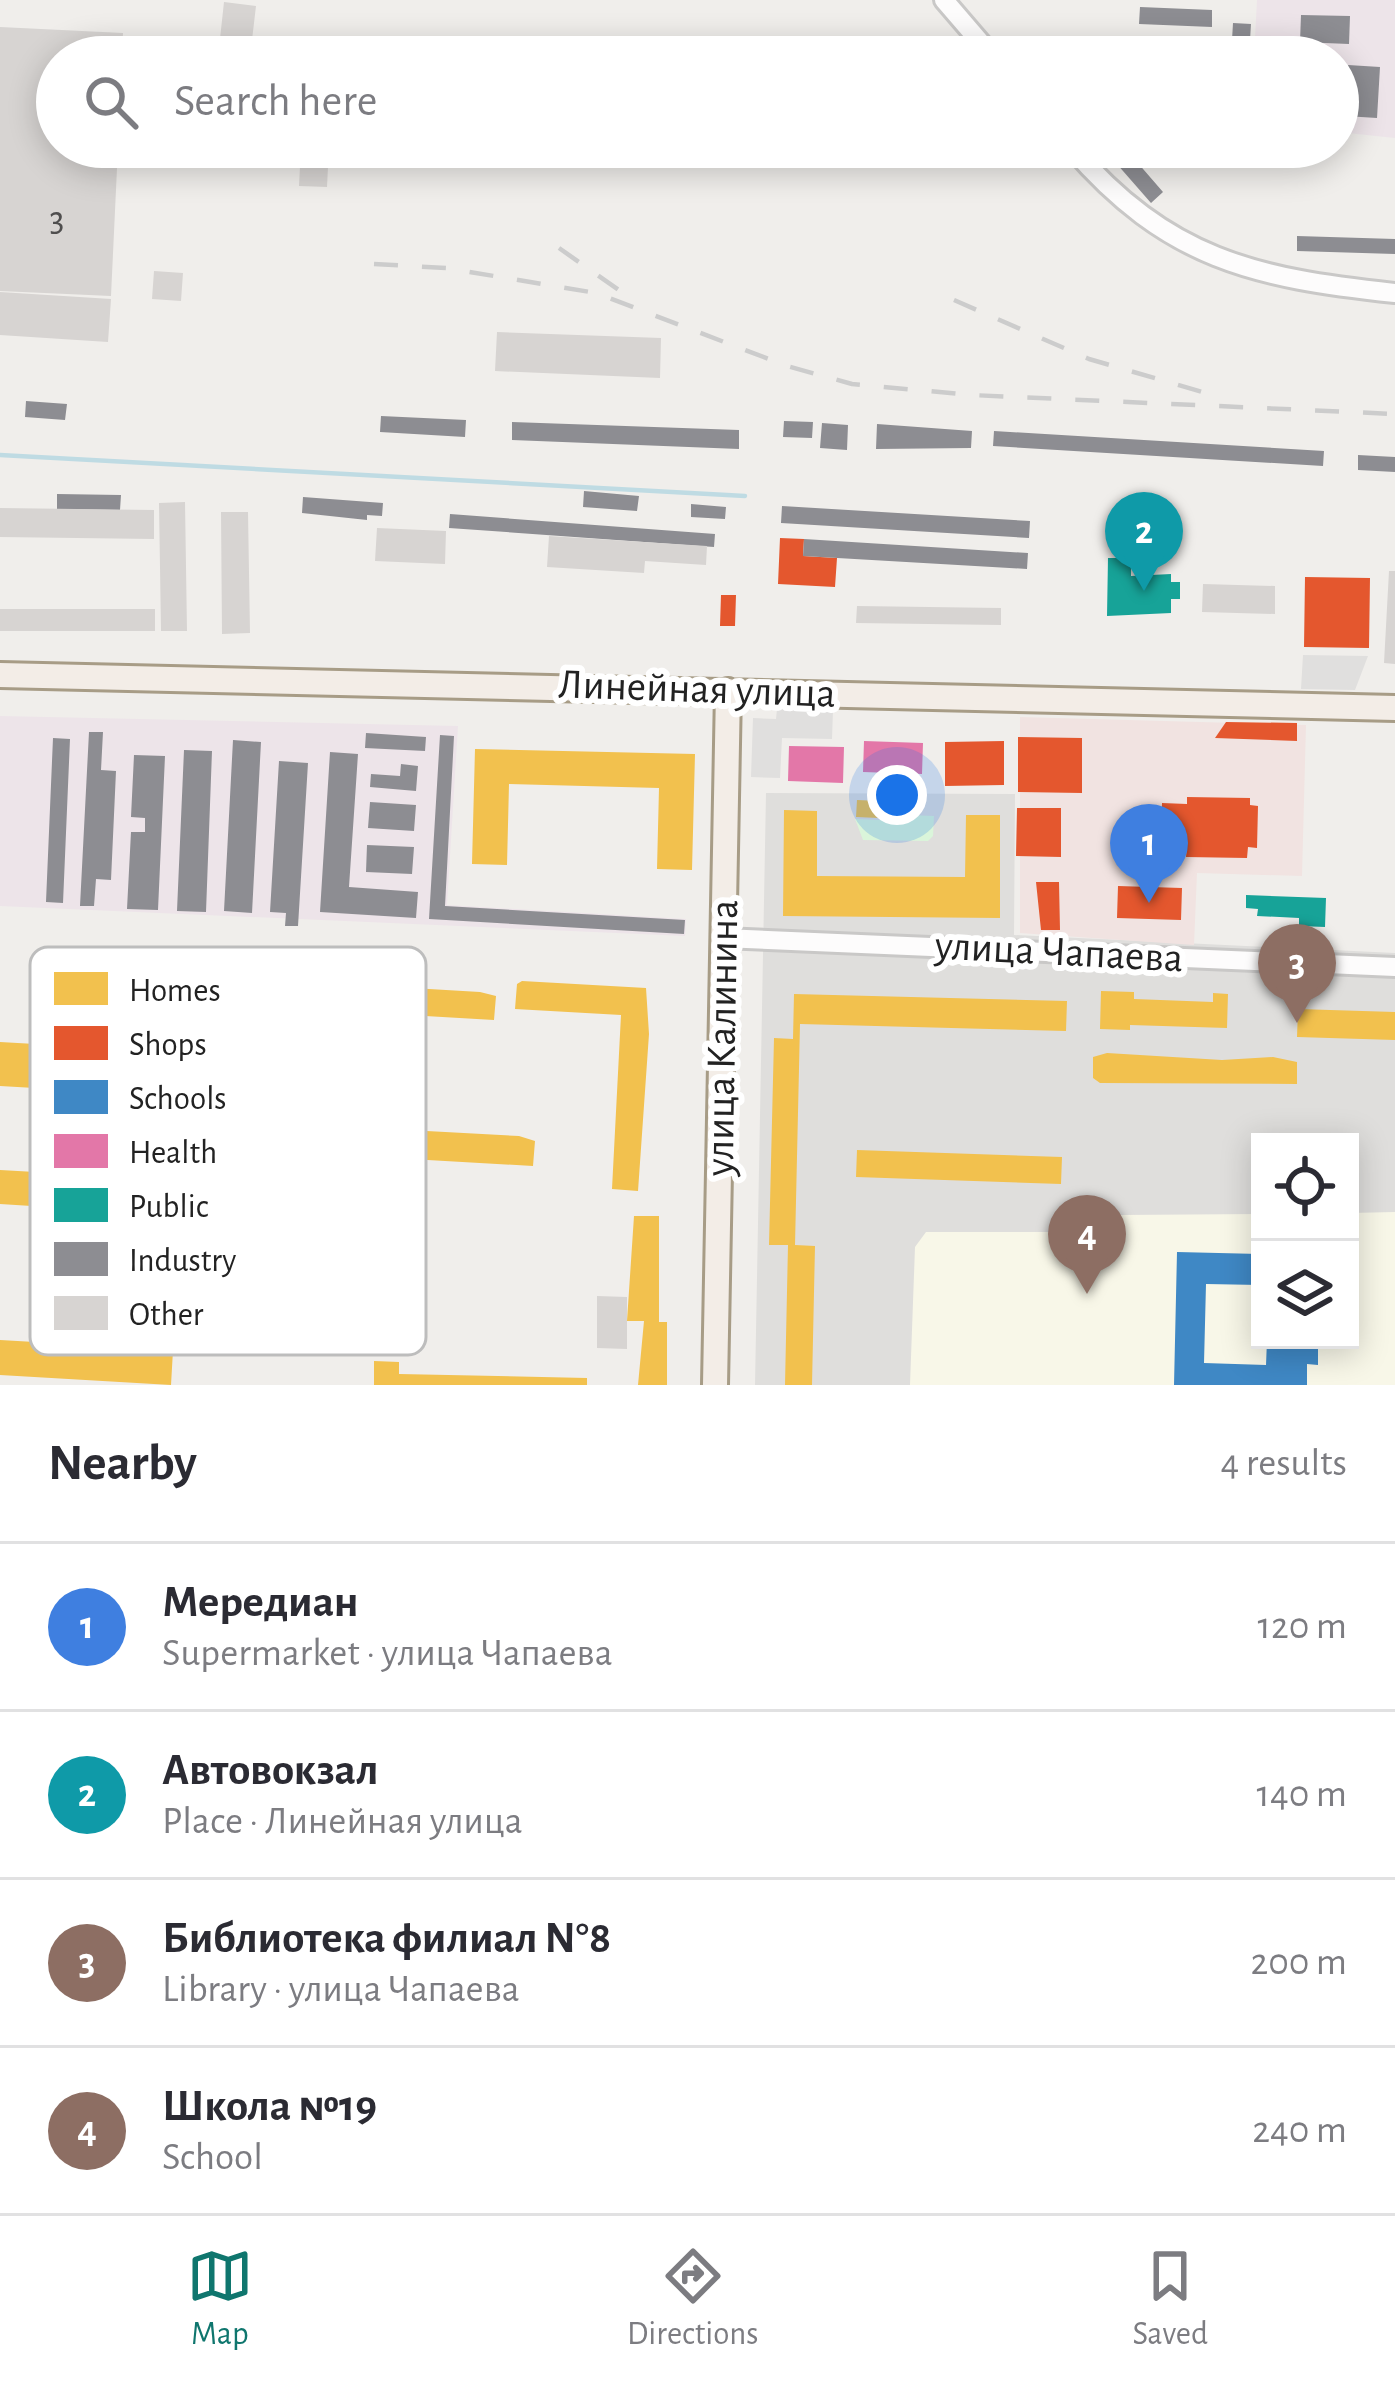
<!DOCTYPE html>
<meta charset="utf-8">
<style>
body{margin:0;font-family:"Alegreya Sans",sans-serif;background:#f2f2f3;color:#2b2b33}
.controls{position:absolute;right:36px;bottom:36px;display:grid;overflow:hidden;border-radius:0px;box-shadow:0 6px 30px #0003}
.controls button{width:108px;height:108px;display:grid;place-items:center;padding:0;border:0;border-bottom:3px solid #e1e1e2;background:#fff;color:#2b2b33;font:60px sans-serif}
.you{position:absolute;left:897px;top:795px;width:42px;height:42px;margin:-30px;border:9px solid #fff;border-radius:50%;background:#1a73e8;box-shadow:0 0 0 18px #1a73e833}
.badge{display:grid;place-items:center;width:78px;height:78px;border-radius:50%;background:#0f766e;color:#fff;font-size:39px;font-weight:700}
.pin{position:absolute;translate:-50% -99px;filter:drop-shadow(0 3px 6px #0008)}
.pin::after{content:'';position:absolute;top:63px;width:42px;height:36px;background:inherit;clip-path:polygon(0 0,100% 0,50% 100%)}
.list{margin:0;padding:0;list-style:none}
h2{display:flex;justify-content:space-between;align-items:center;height:156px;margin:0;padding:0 48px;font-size:51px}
h2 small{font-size:39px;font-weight:400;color:#7c7c81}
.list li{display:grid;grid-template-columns:78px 1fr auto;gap:36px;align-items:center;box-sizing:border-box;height:168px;padding:0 48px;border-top:3px solid #e1e1e2}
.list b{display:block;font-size:45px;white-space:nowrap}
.list p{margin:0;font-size:39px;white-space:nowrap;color:#7c7c81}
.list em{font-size:39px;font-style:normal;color:#7c7c81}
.icon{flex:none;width:66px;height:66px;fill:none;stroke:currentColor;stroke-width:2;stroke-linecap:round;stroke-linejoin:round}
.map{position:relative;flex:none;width:1395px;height:1385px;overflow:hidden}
.search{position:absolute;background:#fff;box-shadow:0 6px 30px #0003;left:36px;right:36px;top:36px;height:132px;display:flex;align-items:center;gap:30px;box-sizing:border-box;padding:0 42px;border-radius:66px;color:#7c7c81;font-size:45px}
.sheet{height:828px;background:#fff}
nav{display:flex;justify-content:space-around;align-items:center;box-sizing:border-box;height:168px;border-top:3px solid #e1e1e2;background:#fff;font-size:33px;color:#7c7c81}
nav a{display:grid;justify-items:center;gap:6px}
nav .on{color:#0f766e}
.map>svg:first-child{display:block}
.residential{fill:#dfdedc;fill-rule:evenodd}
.commercial{fill:#f1e3e1}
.industrial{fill:#ede4e9}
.education{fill:#f8f7e8}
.park{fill:#daf5da}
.parking{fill:#e0dfde}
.homes{fill:#f2c14e}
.shops{fill:#e4572e}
.schools{fill:#3f88c5}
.health{fill:#e377a8}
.public{fill:#17a398}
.industry{fill:#8d8d92}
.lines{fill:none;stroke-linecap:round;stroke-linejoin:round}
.stream{stroke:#bfdbe3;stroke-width:4.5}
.building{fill:#d7d4d2}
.minor-casing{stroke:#c9c8c7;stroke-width:24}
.major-casing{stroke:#a79c86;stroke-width:30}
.minor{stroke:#fdfcfc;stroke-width:18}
.major{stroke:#f3ede7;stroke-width:24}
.rail{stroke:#ccc;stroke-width:4.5;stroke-dasharray:24 24;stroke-linecap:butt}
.labels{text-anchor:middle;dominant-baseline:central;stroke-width:12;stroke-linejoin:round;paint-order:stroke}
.number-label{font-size:36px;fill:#4f4e4e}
.street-label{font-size:42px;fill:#222;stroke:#fff}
.key{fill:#fff;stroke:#bdbdbd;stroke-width:3}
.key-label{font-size:33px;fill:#222}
</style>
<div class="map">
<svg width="1395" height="1385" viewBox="0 0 1395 1385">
<rect width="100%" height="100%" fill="#f0eeeb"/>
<!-- residential -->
<path class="residential" d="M766 793 1015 794 1014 935 1395 953V1385H755ZM1260 1142H1350V1340H1260Z"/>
<!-- commercial -->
<path class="commercial" d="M1020 717 1306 725 1302 876 1197 873 1194 945 1020 933Z"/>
<!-- industrial -->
<path class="industrial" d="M1257 0H1395V138L1338 132V57H1254Z
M0 716 458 726 447 905 686 919 685 936 0 906Z"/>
<!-- education -->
<path class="education" d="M1395 1212V1385H910L915 1247 926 1232H1116L1119 1215 1260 1214V1340H1350V1213Z"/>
<!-- park -->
<path class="park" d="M881 814 934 816 933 836 928 841 863 840 855 819 880 820Z"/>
<!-- parking -->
<path class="parking" d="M1303 655 1368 656 1355 690 1301 689Z
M777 709 833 710 832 739 782 738 780 778 751 777 753 718 776 719Z"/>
<!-- homes -->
<path class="homes" d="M475 749 695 754 692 870 657 869 659 788 509 784 507 865 472 864Z
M857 800 880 801 879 818 856 817Z
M784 810 817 811V876L965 877 966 815H1000V918L783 916Z
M259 979 480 992 496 996 494 1020 253 1006Z
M522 981 646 988 649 1034 638 1191 612 1189 621 1015 515 1009 517 984Z
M1101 991 1134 992V999L1213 1002V993L1228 994 1227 1028 1130 1025V1030L1100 1029Z
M794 994 1067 1001 1066 1031 800 1024 795 1245 815 1246 812 1385H785L788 1245H769L774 1038 793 1039Z
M1298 1009 1395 1012V1040L1297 1037Z
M0 1042 211 1054 208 1098 0 1086Z
M1107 1053 1222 1060 1273 1057 1297 1062V1084L1100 1083 1093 1078V1057Z
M297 1124 519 1136 535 1141 533 1166 289 1152 291 1127Z
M857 1150 1062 1157 1061 1184 856 1177Z
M0 1170 160 1179 158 1214 0 1204Z
M634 1216H659V1322H667V1385H638L644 1321H627Z
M140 1331 174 1333 171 1385 0 1375V1340L139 1348Z
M374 1361 399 1362V1374L587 1378V1385H374Z"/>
<!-- shops -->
<path class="shops" d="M780 538 804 539 803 556 837 558 835 587 778 584Z
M1305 577 1370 578 1369 648 1304 647Z
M721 595H736L735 626H720Z
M1226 722 1297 723V741L1215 738Z
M1018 737 1082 738V793L1018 792Z
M1004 741V785L945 786V742Z
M1187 797 1250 798V805L1258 806 1257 848 1248 847 1247 858 1186 857 1187 846 1161 845 1162 803 1187 804Z
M1017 808H1061V857L1016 856Z
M1036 882H1059L1060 930H1041Z
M1118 886 1182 888 1181 920 1117 918Z"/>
<!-- schools -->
<path class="schools" d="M1177 1252 1260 1254V1285L1206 1284 1204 1363 1266 1365 1267 1340 1318 1343V1365L1307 1364V1385H1174Z"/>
<!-- health -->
<path class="health" d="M864 741 923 743 922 774 863 772Z
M789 746 844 747 843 783 788 781Z"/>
<!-- public -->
<path class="public" d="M1108 558H1131V576L1171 574V582H1180V599H1171V613L1107 616Z
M1246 895 1326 898 1325 927 1299 926V918L1257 916 1258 909 1246 908Z"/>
<!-- industry -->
<path class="industry" d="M1140 7 1212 10V27L1139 24Z
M1301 15 1350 16 1349 44 1300 42Z
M1233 23 1251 24 1249 57H1231Z
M1165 42 1212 43V57H1165Z
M1348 65 1380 67 1377 118 1345 116Z
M1118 147H1124L1163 192 1151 203 1109 155Z
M1297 236 1395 239V254L1297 251Z
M26 401 67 404 65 420 25 417Z
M381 416 466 420 465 437 380 432Z
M784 421 813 422 812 438 783 437Z
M512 422 739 430V449L512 440Z
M822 423 848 425 847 450 820 448Z
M877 424 972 431 971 448 876 449Z
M994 431 1324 451 1323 466 993 446Z
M1358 455 1395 457V472L1358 470Z
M584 491 639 496 637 511 583 507Z
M57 494 121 495 120 510 57 509Z
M303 497 383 503 382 516 367 515V520L302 513Z
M691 504 726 507 725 519 691 517Z
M782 506 1030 521 1029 538 781 523Z
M450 514 715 534 714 547 449 528Z
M804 539 1028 553 1027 569 803 556Z
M89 732H103L101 770 116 771 111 880 96 879 94 906H80Z
M366 733 426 737 425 751 365 748Z
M440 735 454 736 445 906 685 920 684 934 429 919Z
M53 738 70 739 63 903 46 902Z
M233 740 261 742 252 913 224 911Z
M184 750 212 751 206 912 177 911Z
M330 752 358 754 349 887 418 892 416 918 320 912Z
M134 755 165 756 158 910 127 909 131 832H145V818L131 817Z
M279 761 308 763 298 926H285L286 913 270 912Z
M401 764 418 766 416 791 370 787 371 774 400 776Z
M370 802 416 805 414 831 368 828Z
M367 845 414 847 412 874 366 872Z"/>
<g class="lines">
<!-- stream -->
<path class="stream" d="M0 455 745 496"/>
</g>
<!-- building -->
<path class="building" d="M224 2 256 6 250 57H218Z
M0 27 123 33 122 57H57V147H118L111 296 0 291Z
M301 147H329L327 187 299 186Z
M154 271 183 273 181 301 152 299Z
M0 292 111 299 108 342 0 335Z
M497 332 661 338 660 378 495 371Z
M185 502 187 631H161L159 503Z
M0 508 154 510V539L0 537Z
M221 512H248L250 633 222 634Z
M377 528 446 531 445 564 375 561Z
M549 536 707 546 706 565 645 561 644 573 547 567Z
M1389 571H1395V664L1384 663Z
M1203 584 1275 586V614L1202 612Z
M857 606 1001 608V625L856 623Z
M0 609H155V631H0Z
M597 1296 627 1297V1349L597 1348Z"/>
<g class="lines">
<!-- minor casing -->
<g class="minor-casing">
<path id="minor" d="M944 0 993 57
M1071 147C1167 259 1254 278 1395 293
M723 938 1395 967"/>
</g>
<!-- major casing -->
<g class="major-casing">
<path id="major" d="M0 675 1395 708
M715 1385 728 691"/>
</g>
<!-- minor -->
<use href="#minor" class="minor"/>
<!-- major -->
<use href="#major" class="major"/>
<!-- rail -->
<path class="rail" d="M559 248 623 293
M374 264 446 268 596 293 787 366 852 384 971 395 1395 414
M954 300 1089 359 1206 393"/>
</g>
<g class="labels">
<!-- number labels -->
<g class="number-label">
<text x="57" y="219">3</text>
</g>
<!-- street labels -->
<g class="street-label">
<text transform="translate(697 689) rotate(2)">Линейная улица</text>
<text transform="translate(1059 952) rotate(3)">улица Чапаева</text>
<text transform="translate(722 1038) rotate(-89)">улица Калинина</text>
</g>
</g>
<!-- legend -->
<rect x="30" y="947" width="396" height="408" rx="18" class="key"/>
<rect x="54" y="972" width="54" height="33" fill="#f2c14e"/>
<rect x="54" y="1026" width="54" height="34" fill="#e4572e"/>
<rect x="54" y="1080" width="54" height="34" fill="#3f88c5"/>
<rect x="54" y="1134" width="54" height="34" fill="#e377a8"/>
<rect x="54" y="1188" width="54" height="34" fill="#17a398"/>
<rect x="54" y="1242" width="54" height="34" fill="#8d8d92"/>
<rect x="54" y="1296" width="54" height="34" fill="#d7d4d2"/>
<g class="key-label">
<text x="129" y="1001">Homes</text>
<text x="129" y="1055">Shops</text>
<text x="129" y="1109">Schools</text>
<text x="129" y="1163">Health</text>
<text x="129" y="1217">Public</text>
<text x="129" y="1271">Industry</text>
<text x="129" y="1325">Other</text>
</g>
</svg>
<div class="controls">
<button><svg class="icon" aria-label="locate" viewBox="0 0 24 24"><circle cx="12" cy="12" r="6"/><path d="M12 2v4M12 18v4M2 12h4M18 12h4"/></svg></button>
<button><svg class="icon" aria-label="layers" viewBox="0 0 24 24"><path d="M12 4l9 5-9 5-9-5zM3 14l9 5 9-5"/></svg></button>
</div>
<div class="you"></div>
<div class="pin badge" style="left:1149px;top:903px;background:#3f7fe0">1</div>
<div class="pin badge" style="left:1144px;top:591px;background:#0f9aa8">2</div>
<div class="pin badge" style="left:1297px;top:1023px;background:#8d6e63">3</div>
<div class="pin badge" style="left:1087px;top:1294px;background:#8d6e63">4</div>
<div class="search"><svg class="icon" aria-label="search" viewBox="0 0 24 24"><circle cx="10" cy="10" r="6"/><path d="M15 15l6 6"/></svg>Search here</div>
</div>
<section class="sheet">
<h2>Nearby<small>4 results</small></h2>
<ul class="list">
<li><span class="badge" style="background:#3f7fe0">1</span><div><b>Мередиан</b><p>Supermarket · улица Чапаева</p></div><em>120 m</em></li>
<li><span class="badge" style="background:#0f9aa8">2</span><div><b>Автовокзал</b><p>Place · Линейная улица</p></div><em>140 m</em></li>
<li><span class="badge" style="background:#8d6e63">3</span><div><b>Библиотека филиал N°8</b><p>Library · улица Чапаева</p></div><em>200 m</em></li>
<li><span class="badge" style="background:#8d6e63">4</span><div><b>Школа №19</b><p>School</p></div><em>240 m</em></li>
</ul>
</section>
<nav>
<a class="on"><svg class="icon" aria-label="map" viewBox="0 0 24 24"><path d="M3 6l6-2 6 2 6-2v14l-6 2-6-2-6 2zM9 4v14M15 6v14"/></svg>Map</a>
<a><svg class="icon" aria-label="directions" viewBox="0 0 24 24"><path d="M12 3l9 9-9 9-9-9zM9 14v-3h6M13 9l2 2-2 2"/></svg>Directions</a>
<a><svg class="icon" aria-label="saved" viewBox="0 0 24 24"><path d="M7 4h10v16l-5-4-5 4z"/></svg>Saved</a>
</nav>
